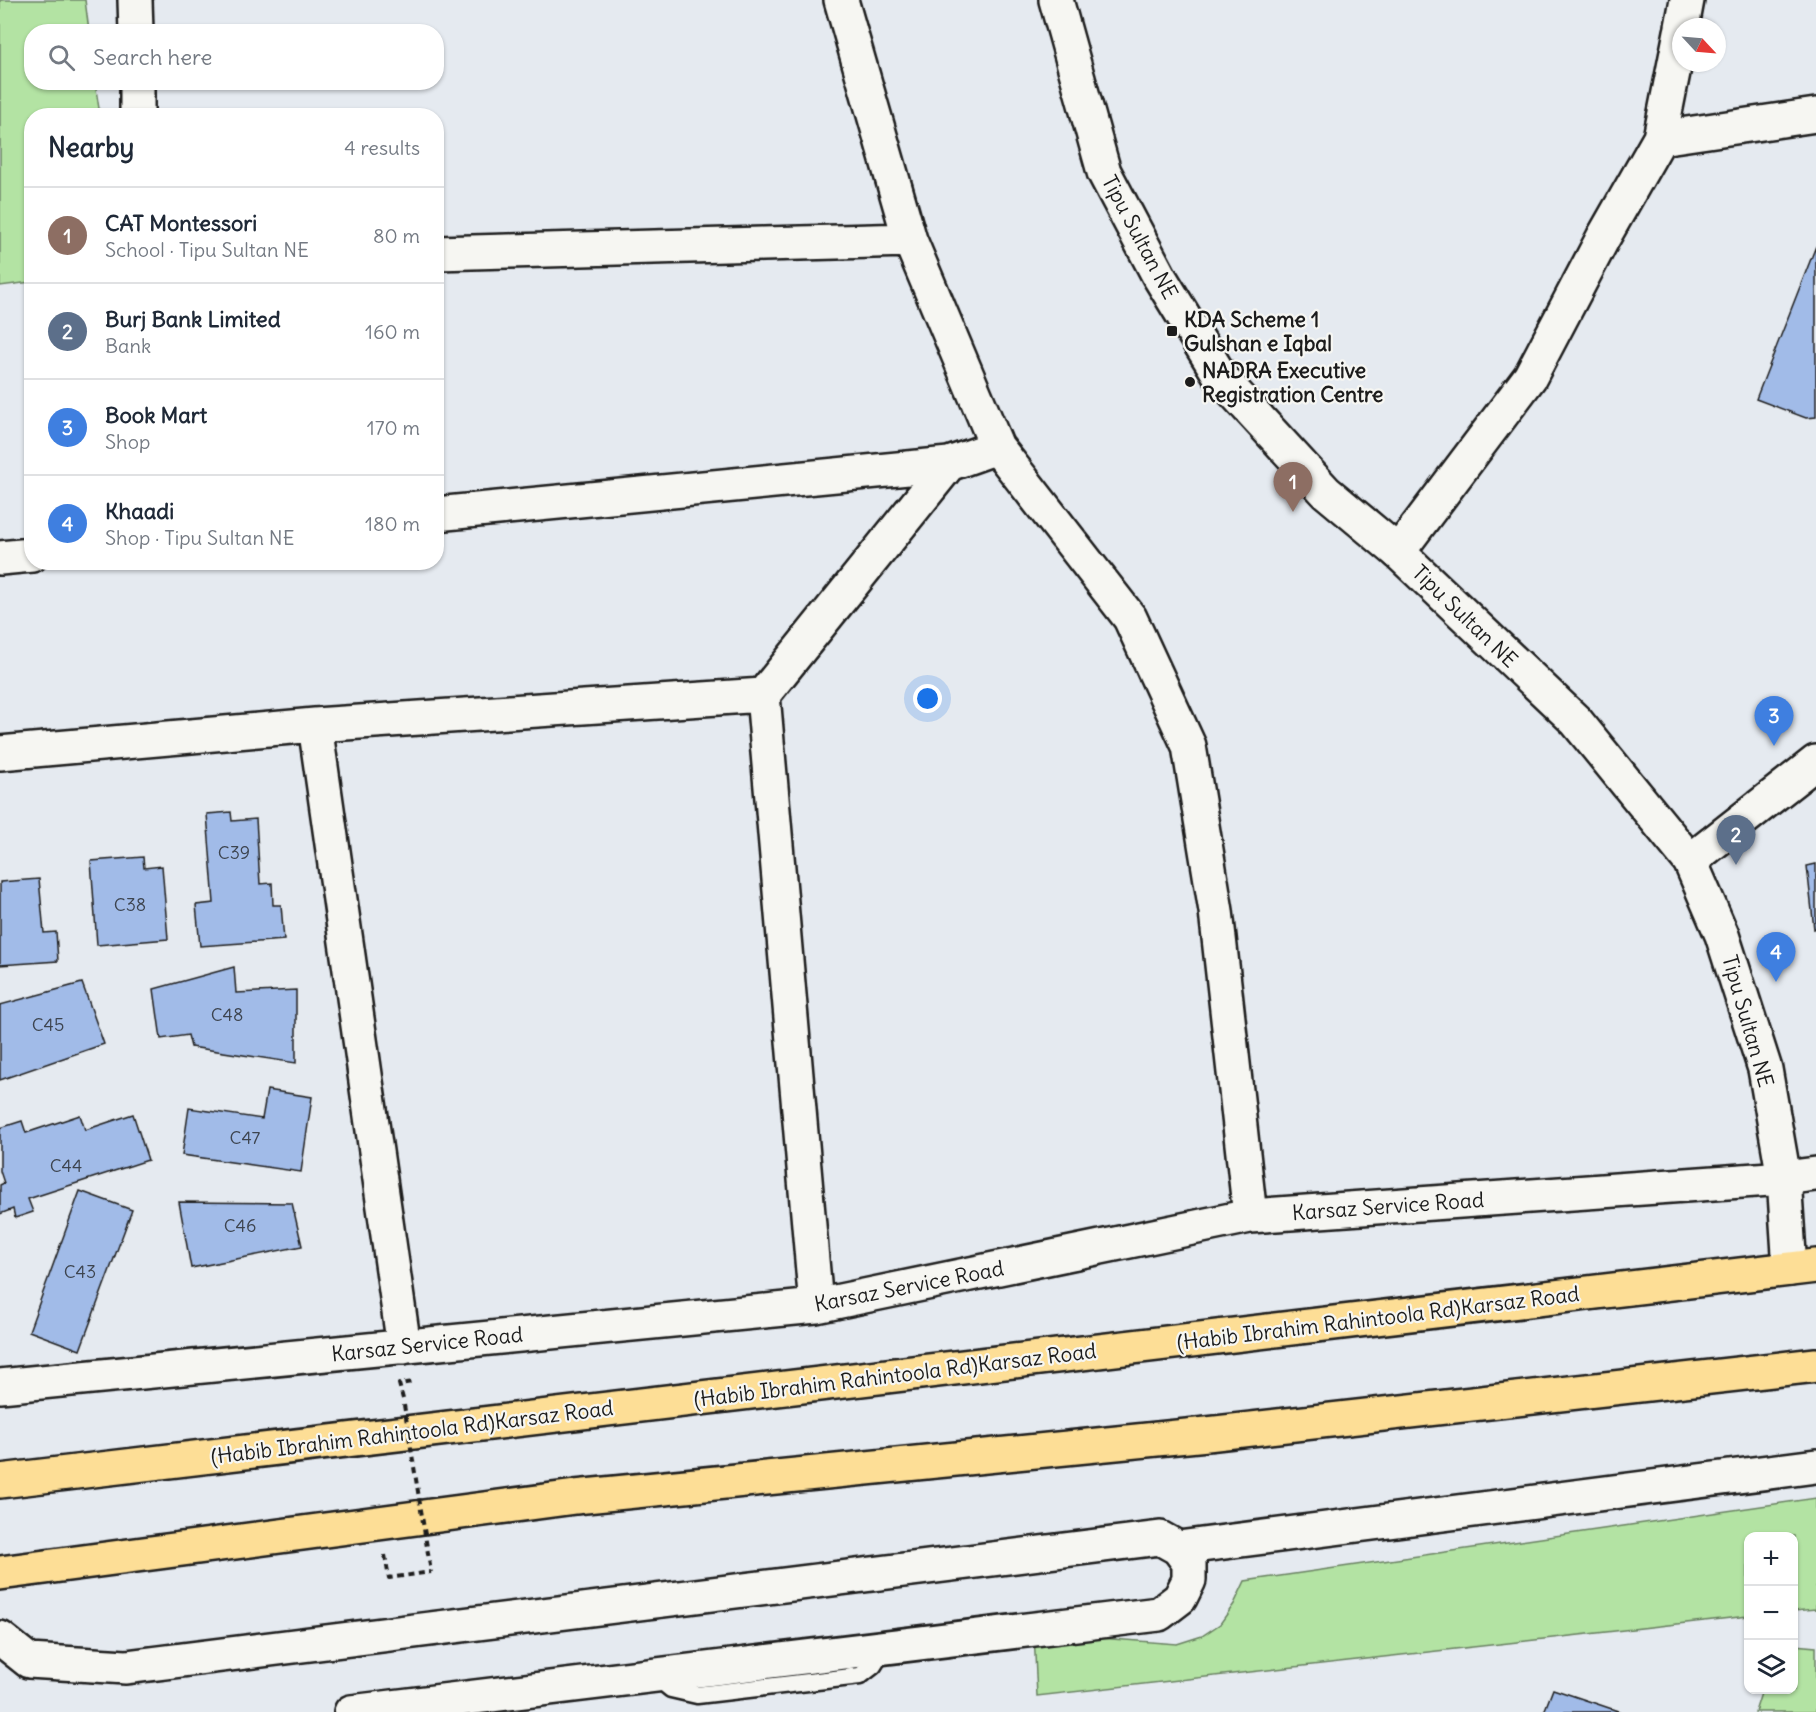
<!DOCTYPE html>
<meta charset="utf-8">
<style>
body{margin:0;font-family:Delius,sans-serif;background:#f2f2f3;color:#1f2937}
.controls{position:absolute;right:18px;bottom:18px;display:grid;overflow:hidden;border-radius:12px;box-shadow:0 2px 4px #0004}
.controls button{width:54px;height:54px;display:grid;place-items:center;padding:0;border:0;border-bottom:2px solid #e0e1e3;background:#fff;color:#1f2937;font:30px sans-serif}
.compass{position:absolute;left:1672px;top:18px;width:54px;height:54px;border-radius:50%;background:#fff;box-shadow:0 2px 4px #0004;rotate:116deg}
.you{position:absolute;left:928px;top:699px;width:21px;height:21px;margin:-15px;border:4px solid #fff;border-radius:50%;background:#1a73e8;box-shadow:0 0 0 9px #1a73e833}
.badge{display:grid;place-items:center;width:39px;height:39px;border-radius:50%;background:#b45309;color:#fff;font-size:20px;font-weight:700}
.pin{position:absolute;translate:-50% -50px;filter:drop-shadow(0 2px 3px #0008)}
.pin::after{content:'';position:absolute;top:32px;width:21px;height:18px;background:inherit;clip-path:polygon(0 0,100% 0,50% 100%)}
.list{margin:0;padding:0;list-style:none}
h2{display:flex;justify-content:space-between;align-items:center;height:78px;margin:0;padding:0 24px;font-size:26px}
h2 small{font-size:20px;font-weight:400;color:#747a83}
.list li{display:grid;grid-template-columns:39px 1fr auto;gap:18px;align-items:center;box-sizing:border-box;height:96px;padding:0 24px;border-top:2px solid #e0e1e3}
.list b{display:block;font-size:22px;white-space:nowrap}
.list p{margin:0;font-size:20px;white-space:nowrap;color:#747a83}
.list em{font-size:20px;font-style:normal;color:#747a83}
.icon{flex:none;width:33px;height:33px;fill:none;stroke:currentColor;stroke-width:2;stroke-linecap:round;stroke-linejoin:round}
.map{position:relative;flex:none;width:1816px;height:1712px;overflow:hidden}
.search{position:absolute;background:#fff;box-shadow:0 2px 4px #0004;left:24px;top:24px;width:420px;height:66px;display:flex;align-items:center;gap:15px;box-sizing:border-box;padding:0 21px;border-radius:24px;color:#747a83;font-size:22px}
.panel{position:absolute;background:#fff;box-shadow:0 2px 4px #0004;left:24px;top:108px;width:420px;height:462px;border-radius:24px}
.map>svg:first-child{display:block}
.green{fill:#b3e3a3;stroke:#688060;stroke-width:1.5}
.building{fill:#a1bbe8;stroke:#1c1c1c;stroke-width:1.5}
.lines{fill:none;stroke-linecap:round;stroke-linejoin:round}
.service-casing{stroke:#1c1c1c;stroke-width:21}
.minor-casing{stroke:#1c1c1c;stroke-width:38}
.tertiary-casing{stroke:#1c1c1c;stroke-width:38}
.secondary-casing{stroke:#1c1c1c;stroke-width:38}
.trunk-casing{stroke:#1c1c1c;stroke-width:38}
.path{stroke:#1c1c1c;stroke-width:4;stroke-dasharray:6 4.5;stroke-linecap:butt}
.service{stroke:#f6f6f2;stroke-width:16}
.minor{stroke:#f6f6f2;stroke-width:33}
.tertiary{stroke:#f6f6f2;stroke-width:33}
.secondary{stroke:#f6f6f2;stroke-width:33}
.trunk{stroke:#fdde96;stroke-width:33}
.path-bridge{stroke:#1c1c1c;stroke-width:4;stroke-dasharray:6 4.5;stroke-linecap:butt}
.poi-dot{fill:#1c1c1c;stroke:#f6f6f2;stroke-width:2}
.labels{text-anchor:middle;dominant-baseline:central;stroke-width:4.5;stroke-linejoin:round;paint-order:stroke}
.number-label{font-size:18px;fill:#3d444f}
.street-label{font-size:21px;fill:#1c1c1c;stroke:#f6f6f2}
.poi-label{font-size:21px;font-weight:bold;fill:#1c1c1c;stroke:#f6f6f2;text-anchor:start}
</style>
<div class="map">
<svg width="1816" height="1712" viewBox="0 0 1816 1712">
<rect width="100%" height="100%" fill="#e5eaf0"/>
<filter id="ink" filterUnits="userSpaceOnUse"><feTurbulence type="fractalNoise" baseFrequency=".0167" numOctaves="2"/><feDisplacementMap in="SourceGraphic" scale="12" xChannelSelector="R" yChannelSelector="G"/><feConvolveMatrix kernelMatrix="1 2 1 2 8 2 1 2 1" color-interpolation-filters="sRGB"/></filter>
<g filter="url(#ink)">
<!-- green -->
<path class="green" d="M0 0H85L89 31 32 32V82L95 83 100 115 32 116 31 282 0 286Z
M1816 1498V1609L1794 1611V1536H1748V1616L1037 1696 1034 1633 1177 1644 1202 1636 1220 1624 1234 1604 1245 1581Z
M1794 1645 1816 1647V1712H1755L1762 1690H1794Z"/>
<!-- building -->
<path class="building" d="M1816 246V417L1806 418 1756 399Z
M231 812 232 821 256 819 260 884 272 883 273 905H281L284 940 200 946 196 905 214 903 207 814Z
M143 857 144 868 162 866 168 939 97 945 91 861Z
M1816 864V928L1814 929 1807 866Z
M39 879 44 933 56 932 58 961 0 965V882Z
M234 967 236 993 296 990V1063L191 1047 188 1035 161 1039 154 989Z
M82 983 104 1044 0 1080V1005Z
M267 1090 312 1097 301 1172 182 1155 189 1108 262 1119Z
M133 1114 148 1160 28 1199 33 1212 15 1218 13 1209 0 1214V1185L4 1183 0 1171V1128L22 1121 26 1133 80 1115 85 1130Z
M80 1191 132 1210 80 1350 29 1331Z
M179 1202 292 1203 302 1246 191 1268Z
M1553 1689 1621 1712H1544Z"/>
<g class="lines">
<!-- service casing -->
<g class="service-casing">
<path id="service" d="M655 1676 671 1689 697 1695 860 1676 873 1666 885 1647"/>
</g>
<!-- minor casing -->
<g class="minor-casing">
<path id="minor" d="M135 0 136 32
M841 0 910 240 997 447 1130 618 1189 746 1216 911 1250 1216
M1682 27 1687 0
M137 82V116
M1660 138 1816 115
M436 253 910 240
M436 514 949 464 997 447
M1398 552 1530 377 1603 238 1660 138 1681 32
M0 558 32 555
M763 695 816 1306
M315 725 404 1347
M0 753 315 725 763 695 949 464
M1690 861 1816 762
M0 1386 816 1306 1250 1216 1784 1178 1816 1174
M1178 1548 1816 1466"/>
</g>
<!-- tertiary casing -->
<g class="tertiary-casing">
<path id="tertiary" d="M0 1638 29 1661 126 1667 1160 1538 1178 1548 1189 1563V1580L1180 1598 1159 1614 351 1712"/>
</g>
<!-- secondary casing -->
<g class="secondary-casing">
<path id="secondary" d="M1056 0 1104 172 1159 276 1222 379 1326 492 1398 552 1576 721 1690 861 1722 935 1765 1069 1784 1178 1790 1269"/>
</g>
<!-- trunk casing -->
<g class="trunk-casing">
<path id="trunk" d="M0 1481 1816 1266
M0 1573 575 1497 1207 1434 1816 1365"/>
</g>
<!-- path -->
<path class="path" d="M403 1399 399 1384 413 1382
M385 1555 389 1578 431 1572"/>
<!-- service -->
<use href="#service" class="service"/>
<!-- minor -->
<use href="#minor" class="minor"/>
<!-- tertiary -->
<use href="#tertiary" class="tertiary"/>
<!-- secondary -->
<use href="#secondary" class="secondary"/>
<!-- trunk -->
<use href="#trunk" class="trunk"/>
<!-- path-bridge -->
<path class="path-bridge" d="M404 1405 431 1572"/>
</g>
</g>
<!-- markers -->
<g class="poi-dot">
<rect x="1166" y="325" width="12" height="12" rx="3"/>
<circle cx="1190" cy="382" r="6"/>
</g>
<g class="labels">
<!-- number labels -->
<g class="number-label">
<text x="234" y="852">C39</text>
<text x="130" y="904">C38</text>
<text x="227" y="1014">C48</text>
<text x="48" y="1024">C45</text>
<text x="245" y="1137">C47</text>
<text x="66" y="1165">C44</text>
<text x="240" y="1225">C46</text>
<text x="80" y="1271">C43</text>
</g>
<!-- street labels -->
<g class="street-label">
<text transform="translate(1140 237) rotate(62)">Tipu Sultan NE</text>
<text transform="translate(1465 616) rotate(44)">Tipu Sultan NE</text>
<text transform="translate(1748 1021) rotate(74)">Tipu Sultan NE</text>
<text transform="translate(1388 1206) rotate(-4)">Karsaz Service Road</text>
<text transform="translate(909 1286) rotate(-11)">Karsaz Service Road</text>
<text transform="translate(1378 1318) rotate(-7)">(Habib Ibrahim Rahintoola Rd)Karsaz Road</text>
<text transform="translate(427 1344) rotate(-6)">Karsaz Service Road</text>
<text transform="translate(895 1375) rotate(-7)">(Habib Ibrahim Rahintoola Rd)Karsaz Road</text>
<text transform="translate(412 1432) rotate(-7)">(Habib Ibrahim Rahintoola Rd)Karsaz Road</text>
</g>
<!-- poi labels -->
<g class="poi-label">
<text x="1184" y="319">KDA Scheme 1<tspan x="1184" dy="24">Gulshan e Iqbal</tspan></text>
<text x="1202" y="370">NADRA Executive<tspan x="1202" dy="24">Registration Centre</tspan></text>
</g>
</g>
</svg>
<div class="controls">
<button>+</button>
<button>−</button>
<button><svg class="icon" aria-label="layers" viewBox="0 0 24 24"><path d="M12 4l9 5-9 5-9-5zM3 14l9 5 9-5"/></svg></button>
</div>
<svg class="compass" viewBox="-18 -18 36 36"><path d="M0-13l5 13h-10z" fill="#e53935"/><path d="M0 13l5-13h-10z" fill="#747a83"/></svg>
<div class="you"></div>
<div class="pin badge" style="left:1293px;top:512px;background:#8d6e63">1</div>
<div class="pin badge" style="left:1736px;top:865px;background:#5c6f8a">2</div>
<div class="pin badge" style="left:1774px;top:746px;background:#3f7fe0">3</div>
<div class="pin badge" style="left:1776px;top:982px;background:#3f7fe0">4</div>
<div class="search"><svg class="icon" aria-label="search" viewBox="0 0 24 24"><circle cx="10" cy="10" r="6"/><path d="M15 15l6 6"/></svg>Search here</div>
<section class="panel">
<h2>Nearby<small>4 results</small></h2>
<ul class="list">
<li><span class="badge" style="background:#8d6e63">1</span><div><b>CAT Montessori</b><p>School · Tipu Sultan NE</p></div><em>80 m</em></li>
<li><span class="badge" style="background:#5c6f8a">2</span><div><b>Burj Bank Limited</b><p>Bank</p></div><em>160 m</em></li>
<li><span class="badge" style="background:#3f7fe0">3</span><div><b>Book Mart</b><p>Shop</p></div><em>170 m</em></li>
<li><span class="badge" style="background:#3f7fe0">4</span><div><b>Khaadi</b><p>Shop · Tipu Sultan NE</p></div><em>180 m</em></li>
</ul>
</section>
</div>
